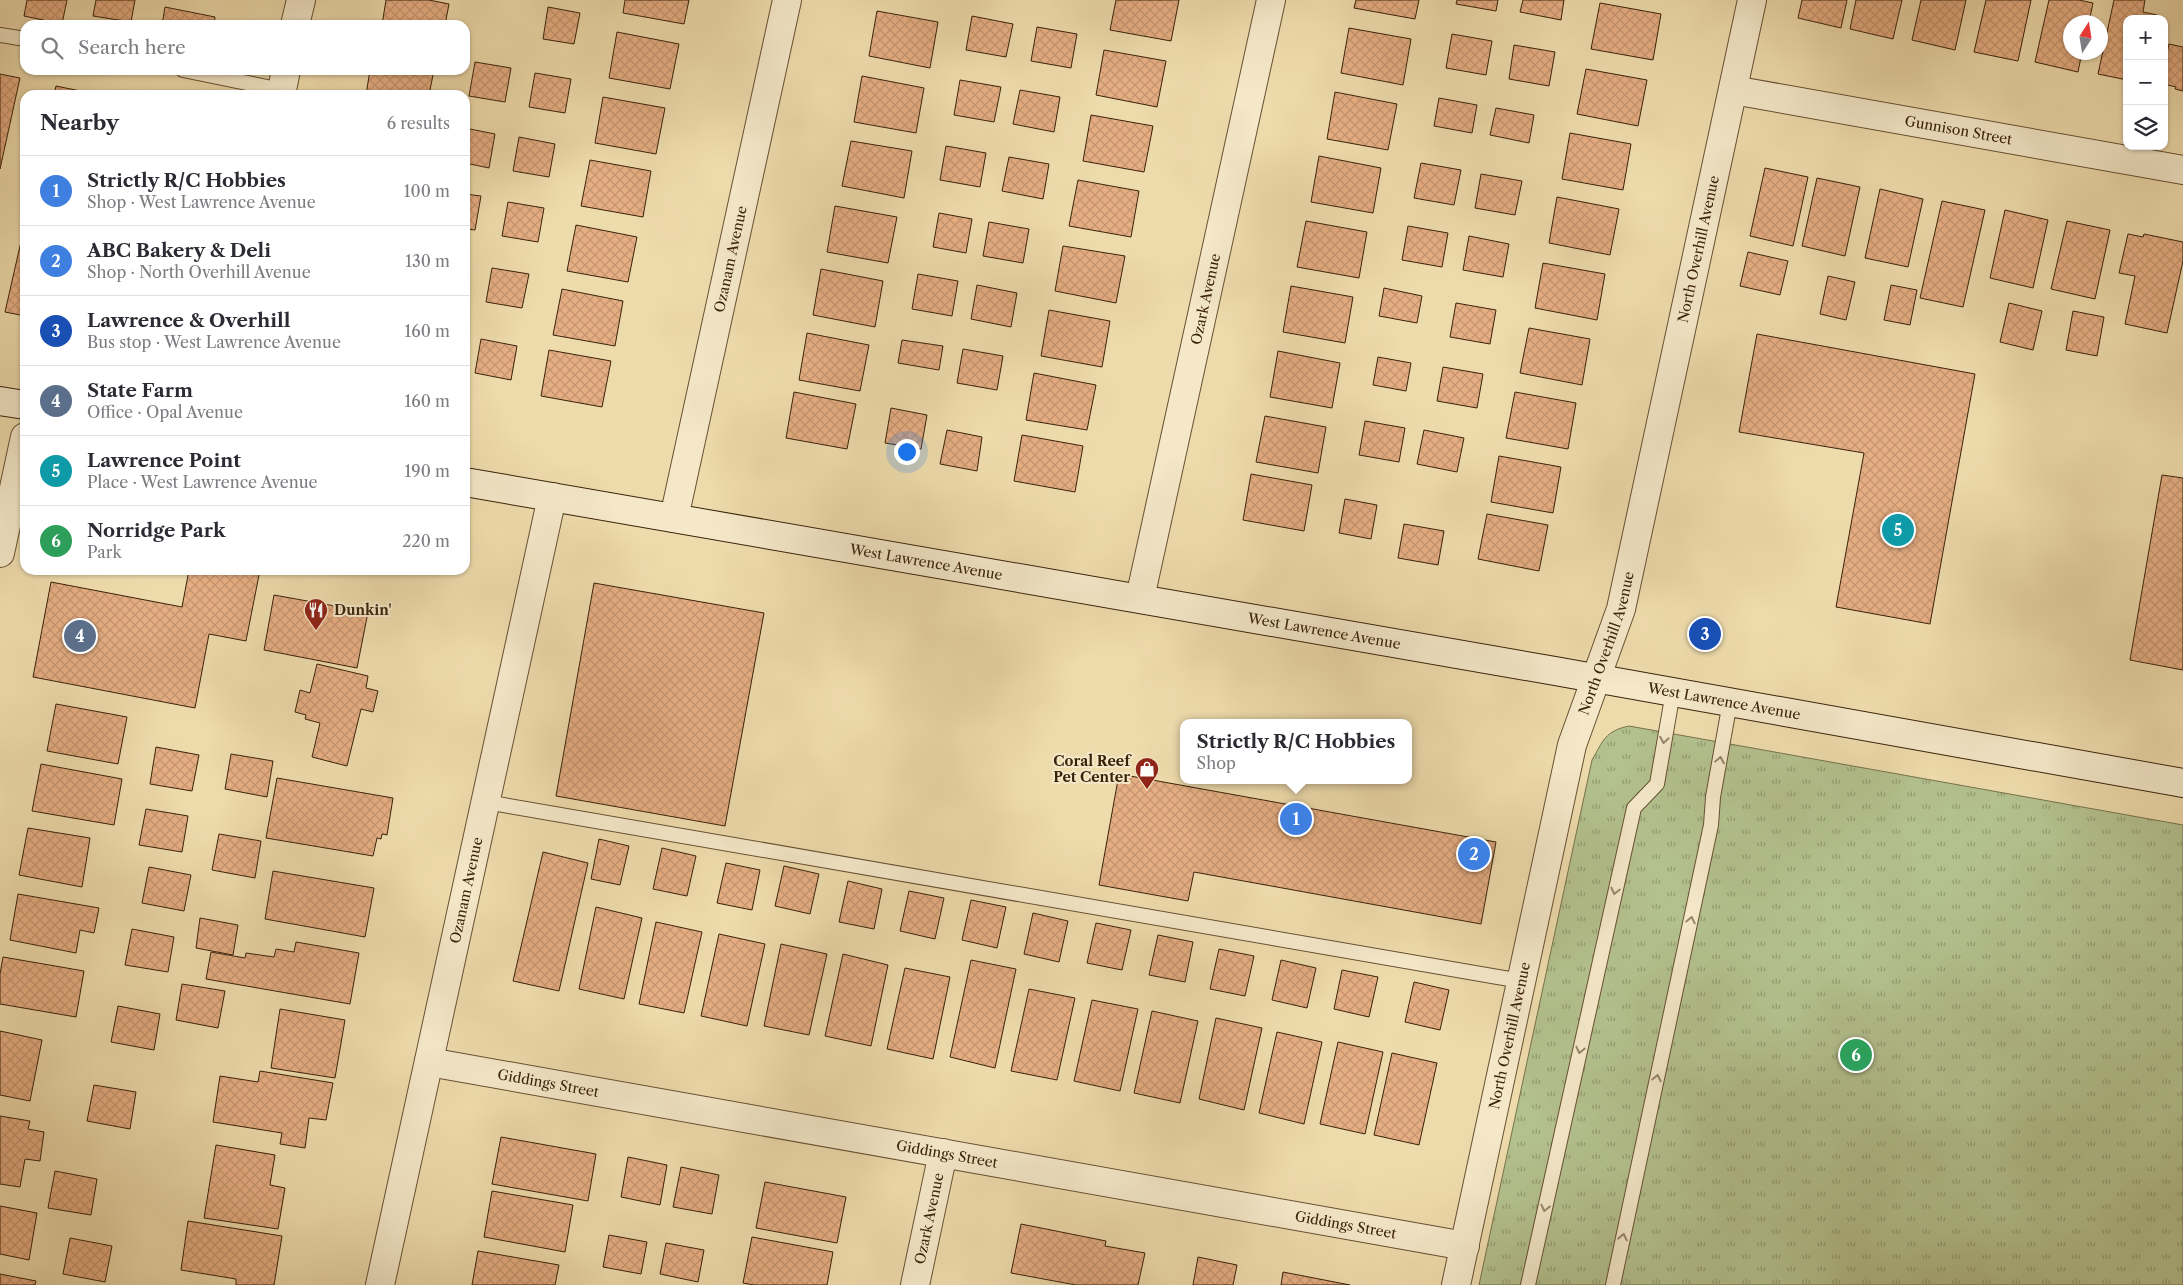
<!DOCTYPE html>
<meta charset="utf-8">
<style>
body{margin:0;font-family:"Libre Caslon Text",serif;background:#f2f2f3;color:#2b2b33}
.controls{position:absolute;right:15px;top:15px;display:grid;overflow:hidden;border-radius:10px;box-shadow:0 1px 4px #0004}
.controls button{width:45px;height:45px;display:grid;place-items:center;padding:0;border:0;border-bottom:1px solid #e1e1e2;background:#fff;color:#2b2b33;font:25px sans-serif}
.compass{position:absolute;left:2063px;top:15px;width:45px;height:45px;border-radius:50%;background:#fff;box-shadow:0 1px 4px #0004;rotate:12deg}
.you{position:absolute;left:906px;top:451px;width:18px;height:18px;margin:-12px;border:4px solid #fff;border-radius:50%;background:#1a73e8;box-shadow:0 0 0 8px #1a73e833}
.badge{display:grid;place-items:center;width:32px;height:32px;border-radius:50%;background:#7c3aed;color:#fff;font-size:16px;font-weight:700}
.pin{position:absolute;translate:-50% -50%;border:2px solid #fff;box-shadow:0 1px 5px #0006}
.popup{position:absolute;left:1180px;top:719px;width:232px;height:65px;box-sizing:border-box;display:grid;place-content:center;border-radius:10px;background:#fff;filter:drop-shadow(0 1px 4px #0005);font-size:16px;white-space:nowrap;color:#7c7c81}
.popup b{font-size:19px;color:#2b2b33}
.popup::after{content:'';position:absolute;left:50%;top:100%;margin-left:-10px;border:10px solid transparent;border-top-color:#fff}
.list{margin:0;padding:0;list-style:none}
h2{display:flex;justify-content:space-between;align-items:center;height:65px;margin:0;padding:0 20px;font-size:21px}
h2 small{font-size:16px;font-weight:400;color:#7c7c81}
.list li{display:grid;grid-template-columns:32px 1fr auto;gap:15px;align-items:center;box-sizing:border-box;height:70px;padding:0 20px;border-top:1px solid #e1e1e2}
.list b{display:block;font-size:19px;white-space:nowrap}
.list p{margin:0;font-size:16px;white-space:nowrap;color:#7c7c81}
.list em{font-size:16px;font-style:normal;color:#7c7c81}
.icon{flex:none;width:28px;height:28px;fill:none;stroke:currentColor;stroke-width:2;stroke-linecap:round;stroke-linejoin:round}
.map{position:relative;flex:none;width:2183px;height:1285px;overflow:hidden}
.search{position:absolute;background:#fff;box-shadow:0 1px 4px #0004;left:20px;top:20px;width:450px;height:55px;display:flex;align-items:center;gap:12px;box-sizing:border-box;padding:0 18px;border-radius:15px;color:#7c7c81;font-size:19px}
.panel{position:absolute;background:#fff;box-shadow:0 1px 4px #0004;left:20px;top:90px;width:450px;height:485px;border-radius:15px}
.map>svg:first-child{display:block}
.park{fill:url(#park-tufts);stroke:#76724c}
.building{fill:url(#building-cross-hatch);stroke:#3a220a}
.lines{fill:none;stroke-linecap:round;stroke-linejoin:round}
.service-casing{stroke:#675032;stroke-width:16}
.minor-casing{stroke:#675032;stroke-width:30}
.secondary-casing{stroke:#3a220a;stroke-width:30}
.service{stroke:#f4e8c9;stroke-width:14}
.minor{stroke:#f4e8c9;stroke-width:28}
.secondary{stroke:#f4e8c9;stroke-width:28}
.oneway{stroke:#97856a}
.labels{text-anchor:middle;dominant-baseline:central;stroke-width:4;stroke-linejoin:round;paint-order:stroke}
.street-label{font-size:14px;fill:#3a220a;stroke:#f4e8c9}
.poi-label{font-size:14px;font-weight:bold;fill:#3a220a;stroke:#f4e8c9;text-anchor:start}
</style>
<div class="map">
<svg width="2183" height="1285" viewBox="0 0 2183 1285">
<defs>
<pattern id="park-tufts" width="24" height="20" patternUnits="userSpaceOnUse" patternTransform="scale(1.25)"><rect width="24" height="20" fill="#b3c18e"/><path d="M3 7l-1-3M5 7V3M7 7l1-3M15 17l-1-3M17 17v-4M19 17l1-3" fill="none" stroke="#939c72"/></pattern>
<pattern id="building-cross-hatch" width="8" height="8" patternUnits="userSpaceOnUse" patternTransform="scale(1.25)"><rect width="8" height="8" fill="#e6ae83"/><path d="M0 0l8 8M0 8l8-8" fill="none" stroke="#c69570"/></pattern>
</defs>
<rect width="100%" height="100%" fill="#eedbac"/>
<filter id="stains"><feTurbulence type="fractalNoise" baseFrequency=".004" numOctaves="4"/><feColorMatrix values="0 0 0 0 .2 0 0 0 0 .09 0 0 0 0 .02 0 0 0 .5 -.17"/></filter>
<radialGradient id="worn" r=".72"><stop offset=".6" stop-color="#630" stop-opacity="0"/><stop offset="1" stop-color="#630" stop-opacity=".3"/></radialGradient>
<!-- park -->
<path class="park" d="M1629 726 2183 825V1285H1479L1592 760C1603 741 1605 731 1629 726Z"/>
<!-- building -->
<path class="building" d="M27 0H67L62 24 24 16Z
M96 0H135L131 22 93 16Z
M386 0H429L449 4 445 25H382Z
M625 0H689L684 24 623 13Z
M1116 0H1179L1171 41 1110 30Z
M1356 0H1419L1415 19 1354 8Z
M1457 0H1498L1496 11 1456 4Z
M1523 0H1564L1561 20 1520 12Z
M1802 0H1847L1841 28 1798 18Z
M1856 0H1902L1893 39 1850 29Z
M1921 0H1966L1955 50 1912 40Z
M1986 0H2031L2018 61 1974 52Z
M2049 0H2079L2093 3 2089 22H2070V52H2082L2078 72 2035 62Z
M2114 0H2145L2143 12 2157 15 2156 19H2127V80L2098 74Z
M1600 3 1661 14 1653 60 1591 49Z
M165 7 215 17 214 25H162Z
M548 7 580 13 574 44 543 39Z
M877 11 938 22 930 68 869 56Z
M972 16 1013 24 1006 57 966 50Z
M1037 27 1077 34 1071 68 1031 61Z
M1349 28 1411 39 1403 85 1341 73Z
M617 32 679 44 670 89 609 78Z
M1452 34 1492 41 1486 75 1446 68Z
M2169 44 2183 47V91L2175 89 2176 87 2164 84V64Z
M1514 45 1555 52 1549 86 1509 79Z
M1104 50 1166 61 1157 107 1096 95Z
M475 62 511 68 505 102 469 96Z
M1586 69 1647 80 1638 126 1577 114Z
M370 70H434L429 95H366Z
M535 73 571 79 565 113 529 107Z
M0 74 20 78 0 169Z
M862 76 924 88 916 133 854 122Z
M960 80 1001 87 994 122 954 115Z
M56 86 100 95H54Z
M1020 90 1060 97 1054 132 1013 124Z
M1335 92 1397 104 1388 150 1327 139Z
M603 97 665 108 656 154 595 143Z
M1439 98 1477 105 1472 133 1434 126Z
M1496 108 1534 115 1529 143 1490 135Z
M1091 115 1153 126 1144 172 1083 161Z
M465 128 495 134 489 168 465 163Z
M1570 133 1631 144 1623 190 1562 179Z
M519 137 555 144 549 177 513 171Z
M851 141 912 151 904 198 842 186Z
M946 146 986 153 980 187 940 180Z
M1319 156 1381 168 1373 213 1311 202Z
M1009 157 1049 164 1043 199 1002 191Z
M590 160 651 171 643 217 581 206Z
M1421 163 1461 170 1454 205 1414 198Z
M1765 168 1808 177 1793 246 1750 236Z
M1481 174 1522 181 1515 215 1475 208Z
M1817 178 1860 187 1845 256 1802 246Z
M1078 180 1139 191 1131 237 1069 226Z
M1880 189 1923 199 1908 267 1865 258Z
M465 194 481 196 475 230 465 229Z
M1557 197 1619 209 1610 255 1549 243Z
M1942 201 1985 210 1963 307 1920 298Z
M508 202 544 208 538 242 502 236Z
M835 206 897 217 888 263 827 252Z
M2005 210 2048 220 2033 288 1990 278Z
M939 213 972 219 966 253 933 247Z
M1306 221 1367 232 1359 278 1297 267Z
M2067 221 2110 230 2095 299 2051 289Z
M989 222 1029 229 1023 263 983 256Z
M25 224V316L5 312Z
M576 225 637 237 628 282 567 271Z
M1408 226 1448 233 1442 267 1402 260Z
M2128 234 2143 237 2144 234 2183 242V261L2167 333 2125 324 2135 276 2119 273Z
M1469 236 1509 244 1503 277 1463 270Z
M1063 246 1125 256 1116 303 1055 291Z
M1748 252 1788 261 1780 295 1740 286Z
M1543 263 1605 274 1597 320 1535 308Z
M492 268 529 274 522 308 486 302Z
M821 269 883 281 875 327 813 315Z
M918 274 958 281 952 316 912 309Z
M1828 276 1855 282 1846 320 1820 314Z
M977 285 1017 293 1011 327 971 319Z
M1891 285 1917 290 1910 325 1884 320Z
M1291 286 1353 297 1345 343 1283 332Z
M1384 288 1422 296 1417 323 1379 316Z
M562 289 623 301 615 346 553 335Z
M1456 303 1496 310 1490 344 1450 337Z
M2009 303 2042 311 2033 350 2000 342Z
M1049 310 1110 321 1102 367 1041 356Z
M2073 311 2104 317 2097 356 2066 350Z
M1529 328 1590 339 1582 385 1520 373Z
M807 333 869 345 860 391 799 380Z
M1757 334 1975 374 1930 624 1836 607 1864 453 1739 432Z
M481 339 517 346 511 380 475 373Z
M902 340 943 346 939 370 898 363Z
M963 349 1003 356 997 390 957 383Z
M549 350 611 361 602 407 541 396Z
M1278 351 1340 363 1332 408 1270 397Z
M1378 357 1411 363 1406 391 1373 385Z
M1443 367 1483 374 1477 408 1437 401Z
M1034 373 1096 385 1087 430 1026 420Z
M794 392 856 404 847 449 786 438Z
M1515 392 1576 403 1568 449 1506 438Z
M891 408 927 415 921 449 885 443Z
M1265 416 1326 427 1318 473 1256 462Z
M1365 421 1405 428 1399 462 1359 455Z
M947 430 982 437 977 471 940 464Z
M1424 430 1464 438 1457 472 1417 464Z
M1022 435 1083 446 1075 492 1014 481Z
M1499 456 1561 467 1553 513 1491 502Z
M1251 474 1312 485 1304 531 1243 520Z
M2162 475 2183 478V670L2130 660Z
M1345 499 1377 505 1371 539 1339 533Z
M1487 514 1548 525 1539 571 1478 559Z
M1404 524 1444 531 1438 565 1398 558Z
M189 570H260L246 641 209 634 195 708 33 677 51 582 182 607Z
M594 583 764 613 725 826 556 796Z
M274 595 368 612 357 668 264 650Z
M317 664 368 676 366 688 378 691 373 712 361 709 347 766 312 757 320 723 305 719 306 715 295 712 300 690 310 693Z
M56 704 127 717 118 764 47 751Z
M156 747 199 755 192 791 150 784Z
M231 754 273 761 267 797 225 789Z
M41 764 122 779 114 825 32 811Z
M1119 774 1496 842 1481 924 1194 872 1188 901 1099 885Z
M277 778 393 798 387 835 382 834 381 839 377 838 373 856 266 838Z
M146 809 188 816 182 852 139 845Z
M28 828 90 838 82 887 19 875Z
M219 834 261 841 255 878 212 870Z
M599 839 629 846 620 885 591 879Z
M662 848 696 856 687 896 653 889Z
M543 852 588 863 559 991 513 981Z
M726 863 760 870 752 910 717 903Z
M784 866 819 874 810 914 775 906Z
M149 867 191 875 184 911 142 903Z
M273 871 374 888 365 937 265 919Z
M848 881 882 889 874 929 839 922Z
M909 891 944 898 935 939 900 931Z
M18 894 99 908 94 933 80 930 76 953 10 940Z
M971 900 1006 907 997 948 962 940Z
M596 907 642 918 624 999 579 989Z
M1033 913 1068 921 1059 962 1024 954Z
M200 918 238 925 233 955 196 948Z
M656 922 702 932 684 1013 639 1004Z
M1096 923 1131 930 1122 970 1087 963Z
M132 929 174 937 168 972 125 965Z
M719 934 765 944 747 1026 701 1016Z
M1158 935 1193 942 1185 982 1149 975Z
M296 942 359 953 350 1004 206 979 211 952 245 958 246 953 274 957 276 949 294 952Z
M781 944 827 954 809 1035 764 1026Z
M1219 949 1254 956 1245 996 1210 989Z
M843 954 888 965 871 1046 825 1036Z
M3 957 84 971 76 1017 0 1004V974Z
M971 960 1016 969 995 1068 950 1057Z
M1281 960 1316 968 1307 1008 1272 1000Z
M905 968 950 977 933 1059 887 1049Z
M1342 970 1378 977 1369 1017 1334 1009Z
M1414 982 1449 990 1440 1030 1405 1022Z
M182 984 225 991 218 1028 176 1020Z
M1029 989 1075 998 1057 1080 1011 1071Z
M1092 1000 1138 1009 1120 1091 1074 1081Z
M118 1006 160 1014 154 1050 111 1042Z
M280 1009 345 1020 335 1078 271 1068Z
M1152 1011 1198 1021 1180 1103 1134 1093Z
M1216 1018 1262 1028 1244 1110 1199 1099Z
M0 1031 42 1040 30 1101 0 1095Z
M1277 1032 1322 1042 1304 1124 1259 1113Z
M1338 1042 1383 1052 1365 1134 1320 1124Z
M1392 1053 1437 1063 1419 1145 1374 1135Z
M260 1071 333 1083 326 1120 309 1118 305 1148 280 1144 282 1133 213 1122 220 1076 258 1082Z
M94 1085 136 1092 130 1129 87 1121Z
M0 1116 30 1121 28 1129 44 1132 40 1161 25 1159 20 1187 0 1184Z
M501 1137 596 1154 588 1201 492 1184Z
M216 1145 275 1155 270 1185 285 1188 278 1229 204 1218Z
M628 1157 667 1165 660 1205 621 1197Z
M681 1167 719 1175 712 1214 673 1207Z
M55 1171 97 1179 91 1215 48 1208Z
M765 1182 846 1197 837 1243 756 1228Z
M492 1191 573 1205 565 1252 484 1237Z
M0 1206 37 1213 29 1260 0 1254Z
M188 1221 282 1236 274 1285H236V1279L181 1270Z
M1021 1224 1106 1241 1105 1246 1145 1253 1138 1285H1076L1011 1273Z
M609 1235 647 1242 641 1274 603 1267Z
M752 1237 833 1252 827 1285H754L743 1283Z
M70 1238 112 1246 105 1282 63 1274Z
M666 1243 704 1250 698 1282 660 1274Z
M478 1251 559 1265 555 1285H472Z
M1198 1257 1237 1265 1233 1285H1193Z
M1283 1272 1350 1285H1281Z
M0 1274 36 1281 35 1285H0Z"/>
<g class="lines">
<!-- service casing -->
<g class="service-casing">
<path id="service" d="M0 35 25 39
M183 70 282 90
M486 802 1521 981
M1528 1285 1634 808 1657 784 1673 692
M1613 1285 1711 825 1713 797 1730 702"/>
</g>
<!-- minor casing -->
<g class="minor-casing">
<g id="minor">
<path d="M295 25 301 0"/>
<path id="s1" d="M1733 90 2183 170"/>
<path d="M281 95 286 70"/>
<path id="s2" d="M674 518 787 0"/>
<path d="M0 553 25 437"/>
<path id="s3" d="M1140 598 1271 0"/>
<path id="s4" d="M429 1062 1465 1246"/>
<path id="s5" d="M380 1285 552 497"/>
<path id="s6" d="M915 1285 943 1153"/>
<path id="s7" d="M1456 1285 1572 745 1621 609 1752 0"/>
</g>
</g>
<!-- secondary casing -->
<g class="secondary-casing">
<g id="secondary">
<path d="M0 401 25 405"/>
<path id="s8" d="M465 482 1555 671 2183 783"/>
</g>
</g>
<!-- service -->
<use href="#service" class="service"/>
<!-- minor -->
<use href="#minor" class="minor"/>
<!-- secondary -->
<use href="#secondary" class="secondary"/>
</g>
<!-- one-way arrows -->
<defs><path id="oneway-chevron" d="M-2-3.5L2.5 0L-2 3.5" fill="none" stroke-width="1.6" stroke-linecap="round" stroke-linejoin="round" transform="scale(1.25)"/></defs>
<g class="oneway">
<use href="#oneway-chevron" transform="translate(1664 740) rotate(100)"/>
<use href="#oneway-chevron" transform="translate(1720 760) rotate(-79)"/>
<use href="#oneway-chevron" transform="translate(1615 891) rotate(103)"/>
<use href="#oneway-chevron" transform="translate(1691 920) rotate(-78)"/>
<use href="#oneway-chevron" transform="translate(1580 1050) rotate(103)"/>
<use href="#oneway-chevron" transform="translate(1657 1078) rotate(-78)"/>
<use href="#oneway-chevron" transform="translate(1545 1208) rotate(103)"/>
<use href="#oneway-chevron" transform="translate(1623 1237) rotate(-78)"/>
</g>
<!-- icons -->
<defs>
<g id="restaurant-pin" transform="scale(1.25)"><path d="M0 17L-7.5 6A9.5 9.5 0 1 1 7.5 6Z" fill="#8f2418" stroke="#f4e8c9"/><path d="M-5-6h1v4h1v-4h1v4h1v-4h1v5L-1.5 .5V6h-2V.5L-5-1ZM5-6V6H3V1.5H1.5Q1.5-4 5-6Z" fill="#fff"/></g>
<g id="shop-pin" transform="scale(1.25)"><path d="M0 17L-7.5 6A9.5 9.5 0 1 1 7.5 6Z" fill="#8f2418" stroke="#f4e8c9"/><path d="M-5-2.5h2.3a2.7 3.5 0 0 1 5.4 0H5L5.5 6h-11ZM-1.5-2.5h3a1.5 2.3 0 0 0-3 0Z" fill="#fff"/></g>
</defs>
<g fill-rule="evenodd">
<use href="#restaurant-pin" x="316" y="610"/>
<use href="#shop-pin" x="1147" y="769"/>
</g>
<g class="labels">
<!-- street labels -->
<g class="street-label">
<text stroke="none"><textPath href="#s1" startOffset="229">Gunnison Street</textPath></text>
<text stroke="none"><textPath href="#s7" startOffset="1065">North Overhill Avenue</textPath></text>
<text stroke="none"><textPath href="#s2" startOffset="265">Ozanam Avenue</textPath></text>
<text stroke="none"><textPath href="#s3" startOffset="306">Ozark Avenue</textPath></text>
<text stroke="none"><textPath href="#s8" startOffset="468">West Lawrence Avenue</textPath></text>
<text stroke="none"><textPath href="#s8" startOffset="872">West Lawrence Avenue</textPath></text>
<text stroke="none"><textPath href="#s7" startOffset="660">North Overhill Avenue</textPath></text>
<text stroke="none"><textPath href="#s8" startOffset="1278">West Lawrence Avenue</textPath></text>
<text stroke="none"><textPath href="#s5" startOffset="404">Ozanam Avenue</textPath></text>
<text stroke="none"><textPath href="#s7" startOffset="255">North Overhill Avenue</textPath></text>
<text stroke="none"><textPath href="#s4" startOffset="121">Giddings Street</textPath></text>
<text stroke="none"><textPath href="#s4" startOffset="526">Giddings Street</textPath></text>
<text stroke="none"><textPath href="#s6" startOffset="68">Ozark Avenue</textPath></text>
<text stroke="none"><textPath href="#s4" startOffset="931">Giddings Street</textPath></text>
</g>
<!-- poi labels -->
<g class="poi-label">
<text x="334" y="610">Dunkin'</text>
<text x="1130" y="761" text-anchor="end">Coral Reef<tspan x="1130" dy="16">Pet Center</tspan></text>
</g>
</g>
<rect width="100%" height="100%" filter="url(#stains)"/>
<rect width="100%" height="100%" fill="url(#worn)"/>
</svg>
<div class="controls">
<button>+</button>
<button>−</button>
<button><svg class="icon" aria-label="layers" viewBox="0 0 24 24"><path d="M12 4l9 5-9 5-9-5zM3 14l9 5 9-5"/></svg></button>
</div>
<svg class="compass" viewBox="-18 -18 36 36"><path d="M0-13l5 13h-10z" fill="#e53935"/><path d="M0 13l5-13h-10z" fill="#7c7c81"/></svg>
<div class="you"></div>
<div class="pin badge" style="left:1296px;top:819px;background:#3f7fe0">1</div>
<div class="popup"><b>Strictly R/C Hobbies</b>Shop</div>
<div class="pin badge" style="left:1474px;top:854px;background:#3f7fe0">2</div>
<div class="pin badge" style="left:1705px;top:634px;background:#1a4fb4">3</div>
<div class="pin badge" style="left:80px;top:636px;background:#5c6f8a">4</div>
<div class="pin badge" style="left:1898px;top:530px;background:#0f9aa8">5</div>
<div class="pin badge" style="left:1856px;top:1055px;background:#2e9e5b">6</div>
<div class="search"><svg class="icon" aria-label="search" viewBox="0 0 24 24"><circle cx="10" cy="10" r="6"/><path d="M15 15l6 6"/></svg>Search here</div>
<section class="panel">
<h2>Nearby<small>6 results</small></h2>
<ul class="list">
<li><span class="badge" style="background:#3f7fe0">1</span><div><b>Strictly R/C Hobbies</b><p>Shop · West Lawrence Avenue</p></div><em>100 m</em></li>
<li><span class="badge" style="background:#3f7fe0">2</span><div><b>ABC Bakery &amp; Deli</b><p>Shop · North Overhill Avenue</p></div><em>130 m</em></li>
<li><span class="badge" style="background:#1a4fb4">3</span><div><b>Lawrence &amp; Overhill</b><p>Bus stop · West Lawrence Avenue</p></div><em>160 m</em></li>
<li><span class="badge" style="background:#5c6f8a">4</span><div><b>State Farm</b><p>Office · Opal Avenue</p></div><em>160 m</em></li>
<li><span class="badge" style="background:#0f9aa8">5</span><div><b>Lawrence Point</b><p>Place · West Lawrence Avenue</p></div><em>190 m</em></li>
<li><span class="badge" style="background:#2e9e5b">6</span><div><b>Norridge Park</b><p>Park</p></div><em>220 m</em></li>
</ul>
</section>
</div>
